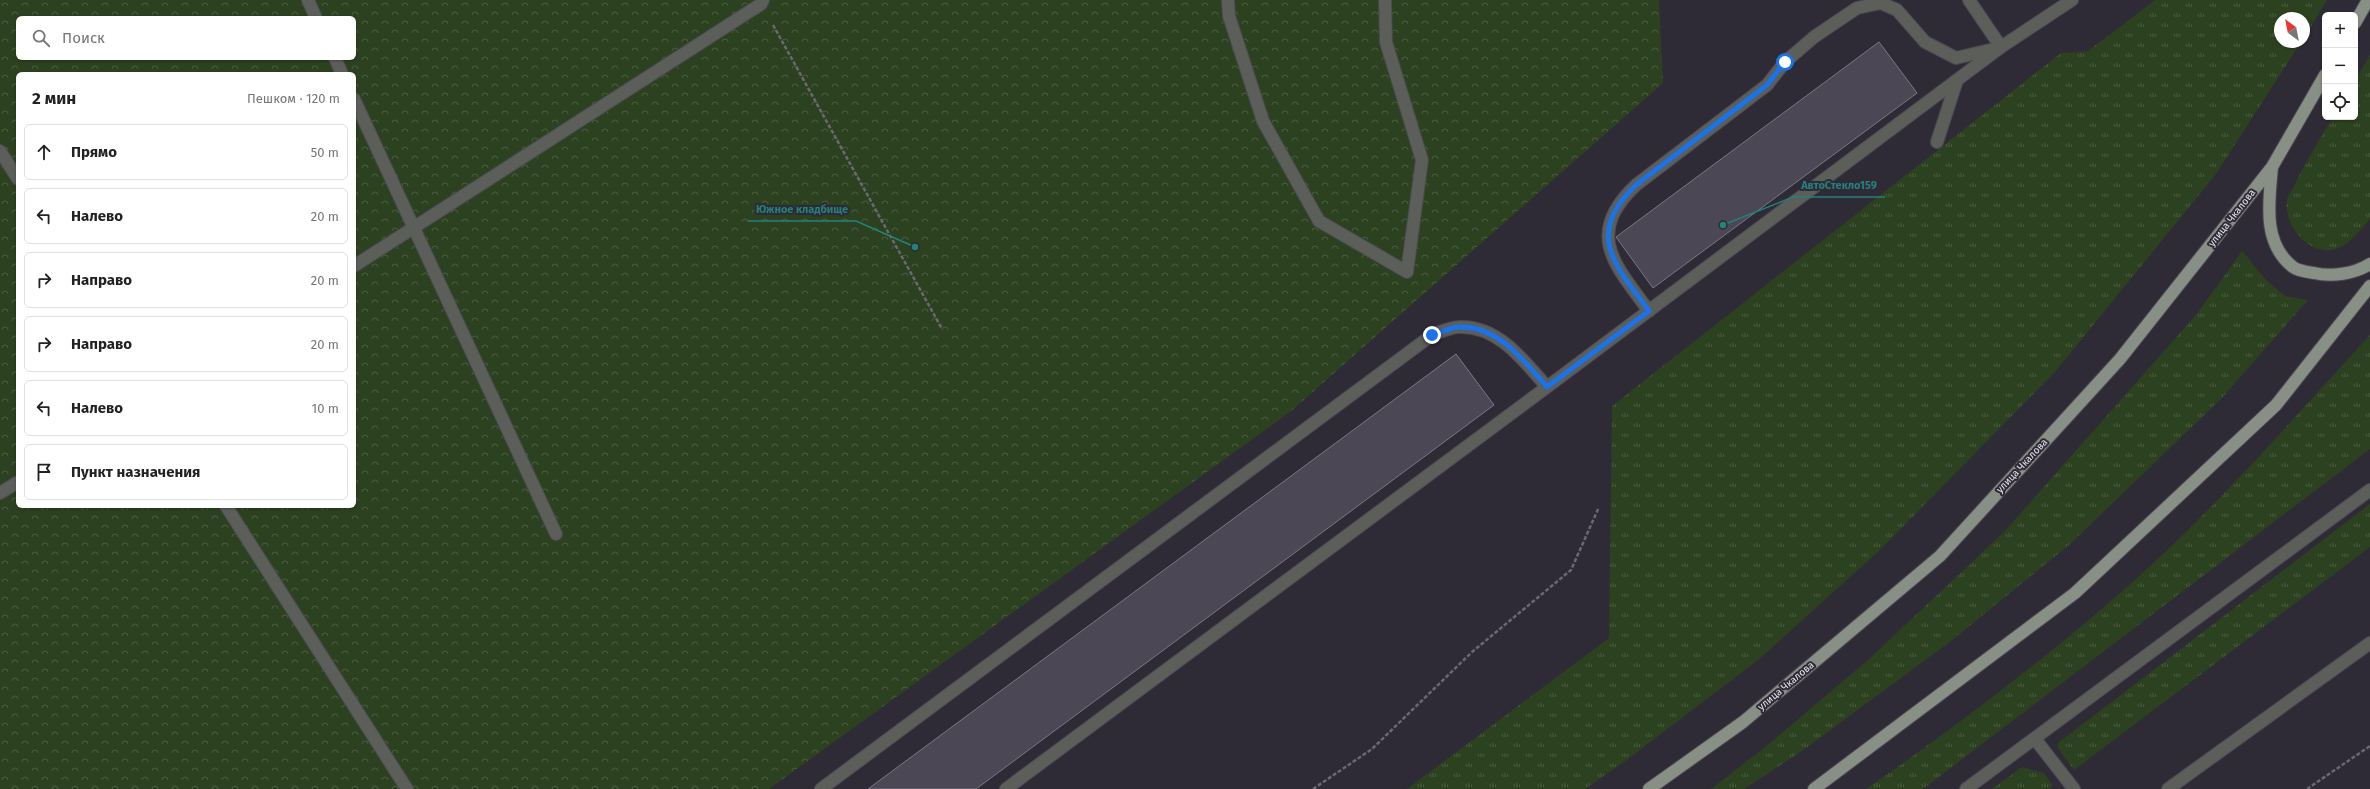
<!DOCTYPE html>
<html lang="ru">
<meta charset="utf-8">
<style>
body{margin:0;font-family:"Fira Sans",sans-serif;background:#f2f2f2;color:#222}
.controls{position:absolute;right:12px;top:12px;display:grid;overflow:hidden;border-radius:6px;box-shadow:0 1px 3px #0004}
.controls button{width:36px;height:36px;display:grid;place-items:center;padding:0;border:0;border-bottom:1px solid #e0e0e0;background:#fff;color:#222;font:20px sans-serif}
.compass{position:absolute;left:2274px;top:12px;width:36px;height:36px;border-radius:50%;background:#fff;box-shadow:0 1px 3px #0004;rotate:328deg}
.stop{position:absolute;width:12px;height:12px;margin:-9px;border:3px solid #1a73e8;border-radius:50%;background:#fff}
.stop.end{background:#1a73e8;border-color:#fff;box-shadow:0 1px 4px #0008}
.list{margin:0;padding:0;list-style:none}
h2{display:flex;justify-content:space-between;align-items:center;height:52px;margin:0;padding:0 16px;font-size:17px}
h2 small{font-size:13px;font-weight:400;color:#767676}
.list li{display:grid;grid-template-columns:26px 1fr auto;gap:12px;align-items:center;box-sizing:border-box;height:56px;margin:0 8px 8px;padding:0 8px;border:1px solid #e0e0e0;border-radius:6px}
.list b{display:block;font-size:15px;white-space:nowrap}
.list em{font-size:13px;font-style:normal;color:#767676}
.icon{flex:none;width:22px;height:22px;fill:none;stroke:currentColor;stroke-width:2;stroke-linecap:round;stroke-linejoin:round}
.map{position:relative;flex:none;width:2370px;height:789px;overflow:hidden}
.search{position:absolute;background:#fff;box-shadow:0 1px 3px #0004;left:16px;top:16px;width:340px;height:44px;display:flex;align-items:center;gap:10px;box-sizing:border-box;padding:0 14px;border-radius:6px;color:#767676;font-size:15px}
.panel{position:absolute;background:#fff;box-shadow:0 1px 3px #0004;left:16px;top:72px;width:340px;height:436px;border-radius:6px}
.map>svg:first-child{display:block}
.grass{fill:url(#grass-tufts)}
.forest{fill:url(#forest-crowns);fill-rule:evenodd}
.building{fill:#4b4754;stroke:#7b7785}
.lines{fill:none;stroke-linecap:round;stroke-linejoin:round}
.minor-casing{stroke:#4c4853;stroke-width:14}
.major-casing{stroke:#4c4853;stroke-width:14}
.path{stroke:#6c6873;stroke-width:2.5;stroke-dasharray:4 2;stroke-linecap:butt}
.minor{stroke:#5b5e59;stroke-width:12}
.major{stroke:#888f84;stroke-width:12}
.route{stroke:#1a73e8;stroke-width:5}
.labels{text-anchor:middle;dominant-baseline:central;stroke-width:4;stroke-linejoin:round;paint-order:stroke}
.street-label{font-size:10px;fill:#e9e6ee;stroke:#2e2a36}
.leader{fill:none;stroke:#25817b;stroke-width:1.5}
.callout-dot{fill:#25817b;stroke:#2e2a36;stroke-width:1.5}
.callout-label{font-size:11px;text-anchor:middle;font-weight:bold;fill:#25817b;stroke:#2e2a36;stroke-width:4;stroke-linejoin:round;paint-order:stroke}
</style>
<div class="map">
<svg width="2370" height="789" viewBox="0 0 2370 789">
<defs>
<pattern id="grass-tufts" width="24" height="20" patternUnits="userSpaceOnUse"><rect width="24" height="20" fill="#2c4120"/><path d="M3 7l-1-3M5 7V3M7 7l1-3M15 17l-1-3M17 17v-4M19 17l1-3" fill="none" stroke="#4b5c41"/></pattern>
<pattern id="forest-crowns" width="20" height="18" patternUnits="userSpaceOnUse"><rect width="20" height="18" fill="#2c4120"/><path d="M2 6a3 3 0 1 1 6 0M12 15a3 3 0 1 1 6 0" fill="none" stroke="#4b5c41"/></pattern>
</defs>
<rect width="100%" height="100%" fill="#2e2a36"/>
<!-- grass -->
<path class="grass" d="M2155 0H2327L2304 38V18H2280V42H2301L2216 174 2055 372 1880 550 1758 660 1624 762 1585 789H1407L1609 638 1612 406 2061 53 2088 51Z
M2370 55V219C2360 230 2351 244 2336 249 2309 257 2283 225 2287 200 2288 195 2293 189 2295 184 2306 161 2320 139 2333 117H2355V80Z
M2242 251 2267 281 2285 296 2308 300 2221 399 2069 545 1951 641 1802 751 1744 789H1711L1764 748 1868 660 2003 533 2196 315Z
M2370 335V449L1923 789H1866C1953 729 2038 664 2118 595 2209 516 2288 424 2370 335Z
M2370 504V547L2074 770 2057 747 2058 743Z
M2022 767 2044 773 2053 786 2049 789H1992Z"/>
<!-- forest -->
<path class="forest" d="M0 0H1659L1663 83 1290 412 769 789H0ZM18 18H354V58H18ZM18 74H354V506H18Z"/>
<!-- building -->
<path class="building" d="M1879 42 1917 93 1653 288 1616 237Z
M1456 354 1494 405 976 789H868Z"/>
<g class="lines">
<!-- minor casing -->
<g class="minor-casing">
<path id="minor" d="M308 0 316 18
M1228 0 1229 16 1263 121 1319 221 1407 272 1422 160 1386 42 1385 0
M1969 0 2001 47 2072 0
M335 58 342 74
M354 99 556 534
M1937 142 1957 80
M0 151 18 179
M354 266 761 4 763 0
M1649 311C1615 265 1584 234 1636 185L1767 85 1785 62 1814 37 1857 8 1881 3 1897 10 1925 42 1956 58 1994 49
M0 493 18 482
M226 506 407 789
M2035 739 2074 789
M821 789 1432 335C1440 332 1451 327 1459 327 1498 325 1524 361 1547 387
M1006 789 1547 387 2001 47
M1966 789 2370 490
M2168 789 2370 643"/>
</g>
<!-- major casing -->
<g class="major-casing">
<path id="major" d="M2355 23 2368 0
M2272 167C2269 202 2262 243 2293 267 2298 271 2308 272 2314 273 2332 277 2354 274 2370 264
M1649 789 1743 722 1940 556 2120 359 2272 167 2325 75
M1814 789 2075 593 2276 405 2370 286"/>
</g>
<!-- path -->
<path class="path" d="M773 25 942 329
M1313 789 1372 749 1472 652 1571 570 1599 507
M2307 789 2370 746"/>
<!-- minor -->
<use href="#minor" class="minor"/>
<!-- major -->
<use href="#major" class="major"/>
</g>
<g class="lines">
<!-- route -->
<path class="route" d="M1432 335C1440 333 1451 327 1459 327 1498 325 1524 361 1547 387L1649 311C1615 265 1584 234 1636 185L1767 85 1785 62"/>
</g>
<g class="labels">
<!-- street labels -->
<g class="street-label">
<text transform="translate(2232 218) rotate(-52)">улица Чкалова</text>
<text transform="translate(2022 466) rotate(-47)">улица Чкалова</text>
<text transform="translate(1786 686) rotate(-40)">улица Чкалова</text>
</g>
</g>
<!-- callouts -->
<path class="leader" d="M1723 225L1793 197H1885M915 247L856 221H748"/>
<g class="callout-dot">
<circle cx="1723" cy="225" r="4"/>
<circle cx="915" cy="247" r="4"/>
</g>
<g class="callout-label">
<text x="1839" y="189">АвтоСтекло159</text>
<text x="802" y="213">Южное кладбище</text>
</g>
</svg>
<div class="controls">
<button>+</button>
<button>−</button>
<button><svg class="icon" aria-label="locate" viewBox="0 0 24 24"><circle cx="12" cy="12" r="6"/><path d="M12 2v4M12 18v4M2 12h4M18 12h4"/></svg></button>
</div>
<svg class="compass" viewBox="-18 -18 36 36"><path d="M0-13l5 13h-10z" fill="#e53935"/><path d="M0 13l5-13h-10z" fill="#767676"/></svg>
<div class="stop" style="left:1785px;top:62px"></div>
<div class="stop end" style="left:1432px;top:335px"></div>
<div class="search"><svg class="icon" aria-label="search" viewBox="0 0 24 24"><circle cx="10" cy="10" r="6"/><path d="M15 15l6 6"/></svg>Поиск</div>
<section class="panel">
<h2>2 мин<small>Пешком · 120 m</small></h2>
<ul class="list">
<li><svg class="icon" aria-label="ahead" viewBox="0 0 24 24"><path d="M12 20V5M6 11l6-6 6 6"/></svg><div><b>Прямо</b></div><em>50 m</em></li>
<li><svg class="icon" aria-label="left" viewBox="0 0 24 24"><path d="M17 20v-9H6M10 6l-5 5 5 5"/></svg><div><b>Налево</b></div><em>20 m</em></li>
<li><svg class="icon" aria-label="right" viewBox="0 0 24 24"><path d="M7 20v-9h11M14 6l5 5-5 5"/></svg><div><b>Направо</b></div><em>20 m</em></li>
<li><svg class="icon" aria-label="right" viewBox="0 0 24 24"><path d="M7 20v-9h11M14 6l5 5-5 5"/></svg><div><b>Направо</b></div><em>20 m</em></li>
<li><svg class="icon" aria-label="left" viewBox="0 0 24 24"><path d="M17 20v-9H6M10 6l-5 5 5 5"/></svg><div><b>Налево</b></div><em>10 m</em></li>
<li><svg class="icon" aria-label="arrive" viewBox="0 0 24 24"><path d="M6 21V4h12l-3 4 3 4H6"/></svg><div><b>Пункт назначения</b></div></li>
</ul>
</section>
</div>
